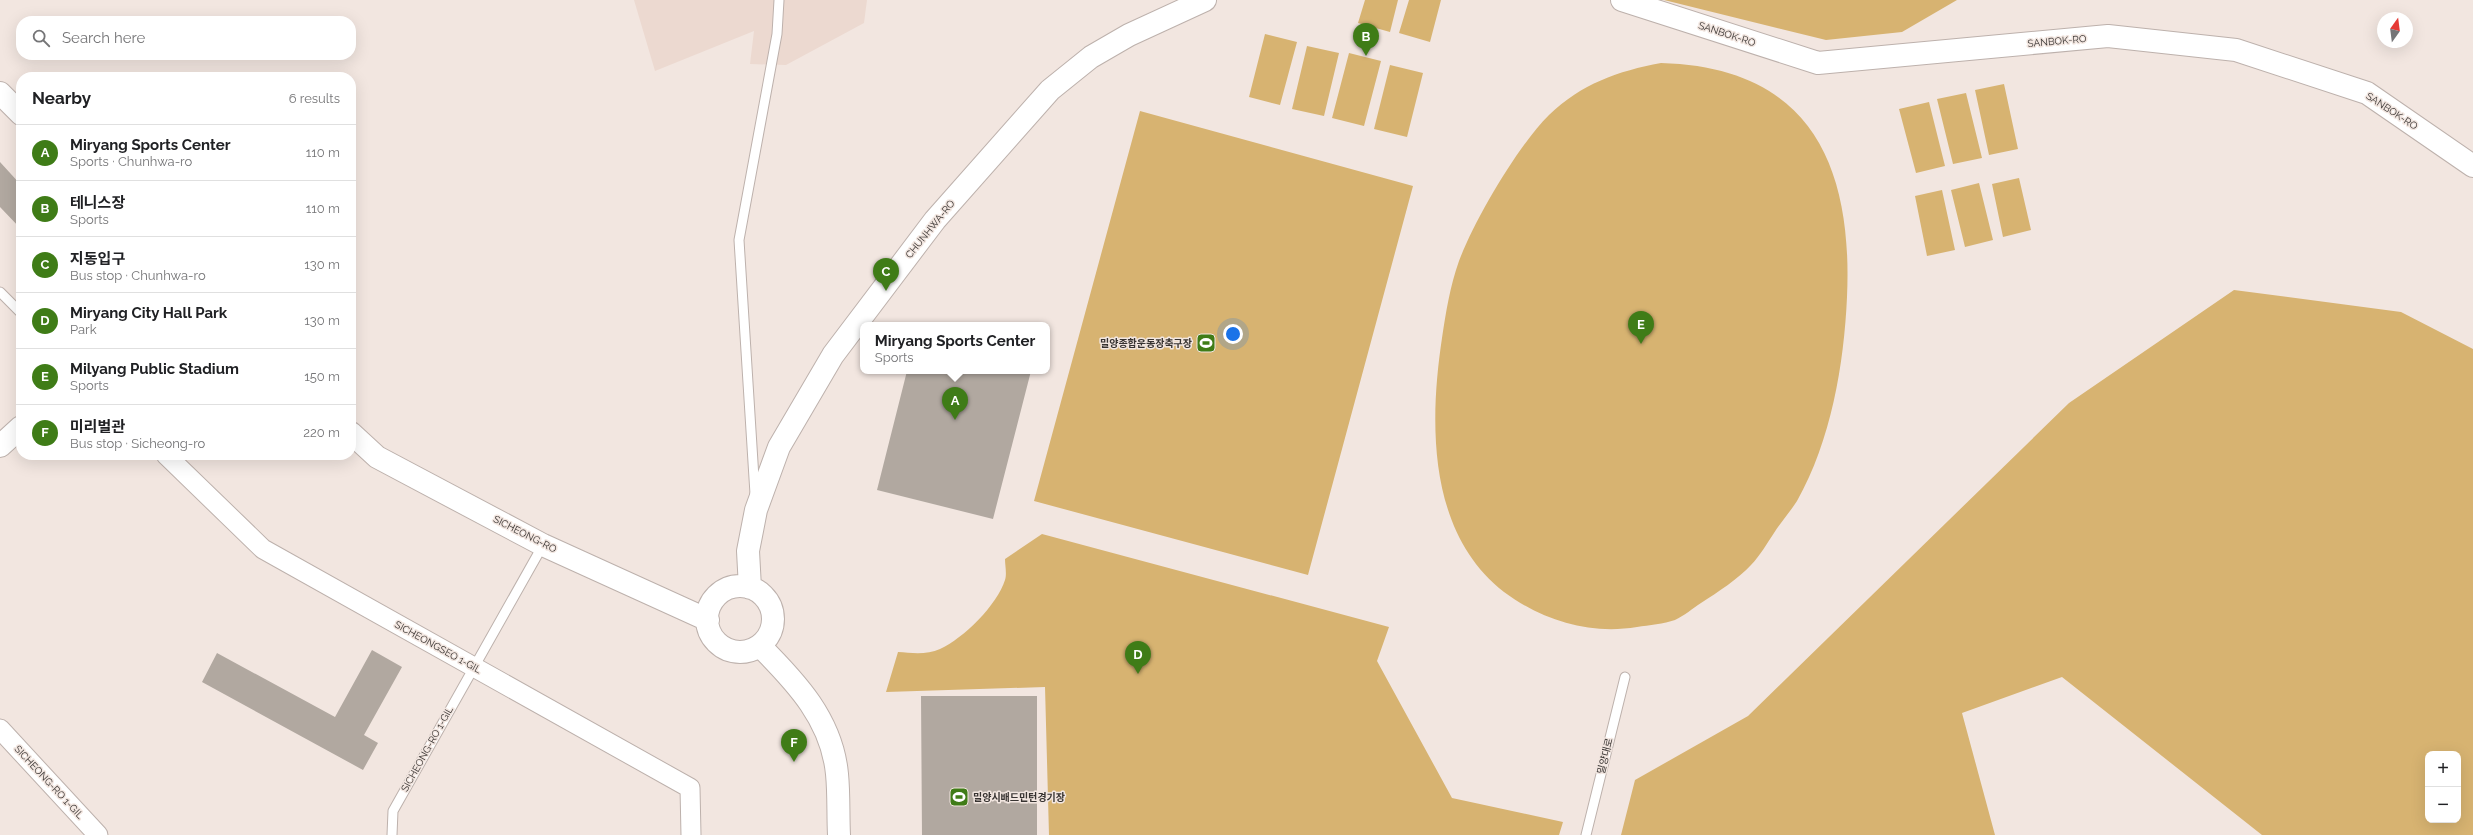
<!DOCTYPE html>
<meta charset="utf-8">
<style>
body{margin:0;font-family:Raleway,"Noto Sans KR",sans-serif;background:#f2f2f2;color:#202124}
.controls{position:absolute;right:12px;bottom:12px;display:grid;overflow:hidden;border-radius:8px;box-shadow:0 4px 16px #0002}
.controls button{width:36px;height:36px;display:grid;place-items:center;padding:0;border:0;border-bottom:1px solid #e0e0e0;background:#fff;color:#202124;font:20px sans-serif}
.compass{position:absolute;left:2377px;top:12px;width:36px;height:36px;border-radius:50%;background:#fff;box-shadow:0 4px 16px #0002;rotate:14deg}
.you{position:absolute;left:1233px;top:334px;width:14px;height:14px;margin:-10px;border:3px solid #fff;border-radius:50%;background:#1a73e8;box-shadow:0 0 0 6px #1a73e833}
.badge{display:grid;place-items:center;width:26px;height:26px;border-radius:50%;background:#3f7c17;color:#fff;font-size:13px;font-weight:700}
.pin{position:absolute;translate:-50% -33px;filter:drop-shadow(0 1px 2px #0008)}
.pin::after{content:'';position:absolute;top:21px;width:14px;height:12px;background:inherit;clip-path:polygon(0 0,100% 0,50% 100%)}
.popup{position:absolute;left:860px;top:322px;width:190px;height:52px;box-sizing:border-box;display:grid;place-content:center;border-radius:8px;background:#fff;filter:drop-shadow(0 1px 3px #0005);font-size:13px;white-space:nowrap;color:#757577}
.popup b{font-size:15px;color:#202124}
.popup::after{content:'';position:absolute;left:50%;top:100%;margin-left:-8px;border:8px solid transparent;border-top-color:#fff}
.list{margin:0;padding:0;list-style:none}
h2{display:flex;justify-content:space-between;align-items:center;height:52px;margin:0;padding:0 16px;font-size:17px}
h2 small{font-size:13px;font-weight:400;color:#757577}
.list li{display:grid;grid-template-columns:26px 1fr auto;gap:12px;align-items:center;box-sizing:border-box;height:56px;padding:0 16px;border-top:1px solid #e0e0e0}
.list b{display:block;font-size:15px;white-space:nowrap}
.list p{margin:0;font-size:13px;white-space:nowrap;color:#757577}
.list em{font-size:13px;font-style:normal;color:#757577}
.icon{flex:none;width:22px;height:22px;fill:none;stroke:currentColor;stroke-width:2;stroke-linecap:round;stroke-linejoin:round}
.map{position:relative;flex:none;width:2473px;height:835px;overflow:hidden}
.search{position:absolute;background:#fff;box-shadow:0 4px 16px #0002;left:16px;top:16px;width:340px;height:44px;display:flex;align-items:center;gap:10px;box-sizing:border-box;padding:0 14px;border-radius:16px;color:#757577;font-size:15px}
.panel{position:absolute;background:#fff;box-shadow:0 4px 16px #0002;left:16px;top:72px;width:340px;height:388px;border-radius:16px}
.map>svg:first-child{display:block}
.built{fill:#ecd9d0}
.green{fill:#d7b371;fill-rule:evenodd}
.building{fill:#b1a8a0}
.lines{fill:none;stroke-linecap:round;stroke-linejoin:round}
.lane-casing{stroke:#bdb1ac;stroke-width:11}
.street-casing{stroke:#bdb1ac;stroke-width:21}
.secondary-casing{stroke:#bdb1ac;stroke-width:24}
.lane{stroke:#fff;stroke-width:9}
.street{stroke:#fff;stroke-width:19}
.secondary{stroke:#fff;stroke-width:22}
.labels{text-anchor:middle;dominant-baseline:central;stroke-width:3;stroke-linejoin:round;paint-order:stroke}
.street-label{font-size:10px;fill:#373331;stroke:#f2e6e0}
.poi-label{font-size:10px;font-weight:bold;fill:#373331;stroke:#f2e6e0;text-anchor:end}
</style>
<div class="map">
<svg width="2473" height="835" viewBox="0 0 2473 835">
<rect width="100%" height="100%" fill="#f2e6e0"/>
<!-- built -->
<path class="built" d="M634 0H867L864 23 786 65 750 64 754 31 655 71Z"/>
<!-- green -->
<path class="green" d="M1365 0H1398L1390 32 1358 23Z
M1409 0H1441L1430 42 1399 33Z
M1664 0H1957L1902 32 1826 40Z
M1265 34 1297 42 1280 105 1249 97Z
M1307 46 1339 53 1324 116 1292 109Z
M1349 53 1381 61 1364 126 1332 118Z
M1661 63C1808 67 1853 162 1847 297 1844 364 1831 441 1797 501 1790 512 1781 522 1774 533 1767 543 1760 556 1751 565 1738 579 1718 592 1701 603 1693 608 1684 616 1675 620 1664 624 1649 625 1637 627 1589 635 1542 620 1504 592 1428 533 1429 424 1442 338 1446 312 1450 286 1459 261 1475 219 1517 147 1549 115 1581 84 1618 71 1661 63Z
M1390 65 1423 73 1407 137 1374 129Z
M2004 84 2018 149 1989 155 1975 90Z
M1966 93 1982 158 1953 164 1937 99Z
M1929 102 1945 166 1916 173 1899 109Z
M1140 111 1413 186 1308 575 1034 501Z
M2019 178 2031 230 2003 237 1992 184Z
M1979 183 1993 240 1965 247 1951 190Z
M1942 190 1955 250 1927 256 1915 196Z
M2234 290 2401 312 2473 349V835H2262L2062 677 1962 713 1995 835H1621L1635 780 1748 716 2069 403ZM2428 754H2458V820H2428Z
M1042 534 1389 627 1377 661 1452 798 1563 822 1559 835H1049L1045 687 886 692 898 652C912 653 927 655 940 649 964 638 997 605 1005 580 1007 574 1005 565 1005 559Z"/>
<!-- building -->
<path class="building" d="M0 162 21 185V229L0 207Z
M907 371H1031L993 519 877 490Z
M372 650 402 667 364 735 378 743 363 770 202 682 217 653 335 717Z
M921 696H1037V835H922Z"/>
<g class="lines">
<!-- lane casing -->
<g class="lane-casing">
<path id="lane" d="M0 292 21 313
M755 494 739 240 777 34 779 0
M392 835 393 811 543 545
M1586 835 1625 677"/>
</g>
<!-- street casing -->
<g class="street-casing">
<path id="street" d="M166 455 263 549 690 788 691 835
M0 729 98 835"/>
</g>
<!-- secondary casing -->
<g class="secondary-casing">
<path id="secondary" d="M1622 0 1818 63 2108 36 2236 50 2367 93 2473 166
M0 93 21 114
M351 433 377 457 543 545 708 620
M0 446 21 427
M707 619a33 33 0 1 1 66 0a33 33 0 1 1-66 0Z
M750 588 748 551 756 510 779 447 833 355 935 220 1050 90 1091 57 1129 35 1205 0
M760 646C796 682 832 720 837 774 839 794 838 815 839 835"/>
</g>
<!-- lane -->
<use href="#lane" class="lane"/>
<!-- street -->
<use href="#street" class="street"/>
<!-- secondary -->
<use href="#secondary" class="secondary"/>
</g>
<!-- icons -->
<defs>
<g id="stadium-square" transform="scale(1)"><rect x="-9" y="-9" width="18" height="18" rx="4" fill="#3f7c17" stroke="#f2e6e0"/><path d="M0-5a6.5 5 0 1 0 0 10a6.5 5 0 1 0 0-10ZM-3.5-1.8h7v3.6h-7Z" fill="#fff"/></g>
</defs>
<g fill-rule="evenodd">
<use href="#stadium-square" x="1206" y="343"/>
<use href="#stadium-square" x="959" y="797"/>
</g>
<g class="labels">
<!-- street labels -->
<g class="street-label">
<text transform="translate(1727 34) rotate(18)">SANBOK-RO</text>
<text transform="translate(2057 41) rotate(-5)">SANBOK-RO</text>
<text transform="translate(2392 111) rotate(33)">SANBOK-RO</text>
<text transform="translate(930 229) rotate(-51)">CHUNHWA-RO</text>
<text transform="translate(525 534) rotate(27)">SICHEONG-RO</text>
<text transform="translate(438 647) rotate(29)">SICHEONGSEO 1-GIL</text>
<text transform="translate(427 749) rotate(-61)">SICHEONG-RO 1-GIL</text>
<text transform="translate(1605 756) rotate(-76)">밀양대로</text>
<text transform="translate(49 782) rotate(47)">SICHEONG-RO 1-GIL</text>
</g>
<!-- poi labels -->
<g class="poi-label">
<text x="1192" y="343">밀양종합운동장축구장</text>
<text x="973" y="797" text-anchor="start">밀양시배드민턴경기장</text>
</g>
</g>
</svg>
<div class="controls">
<button>+</button>
<button>−</button>
</div>
<svg class="compass" viewBox="-18 -18 36 36"><path d="M0-13l5 13h-10z" fill="#e53935"/><path d="M0 13l5-13h-10z" fill="#757577"/></svg>
<div class="you"></div>
<div class="pin badge" style="left:955px;top:420px">A</div>
<div class="popup"><b>Miryang Sports Center</b>Sports</div>
<div class="pin badge" style="left:1366px;top:56px">B</div>
<div class="pin badge" style="left:886px;top:291px">C</div>
<div class="pin badge" style="left:1138px;top:674px">D</div>
<div class="pin badge" style="left:1641px;top:344px">E</div>
<div class="pin badge" style="left:794px;top:762px">F</div>
<div class="search"><svg class="icon" aria-label="search" viewBox="0 0 24 24"><circle cx="10" cy="10" r="6"/><path d="M15 15l6 6"/></svg>Search here</div>
<section class="panel">
<h2>Nearby<small>6 results</small></h2>
<ul class="list">
<li><span class="badge">A</span><div><b>Miryang Sports Center</b><p>Sports · Chunhwa-ro</p></div><em>110 m</em></li>
<li><span class="badge">B</span><div><b>테니스장</b><p>Sports</p></div><em>110 m</em></li>
<li><span class="badge">C</span><div><b>지동입구</b><p>Bus stop · Chunhwa-ro</p></div><em>130 m</em></li>
<li><span class="badge">D</span><div><b>Miryang City Hall Park</b><p>Park</p></div><em>130 m</em></li>
<li><span class="badge">E</span><div><b>Milyang Public Stadium</b><p>Sports</p></div><em>150 m</em></li>
<li><span class="badge">F</span><div><b>미리벌관</b><p>Bus stop · Sicheong-ro</p></div><em>220 m</em></li>
</ul>
</section>
</div>
